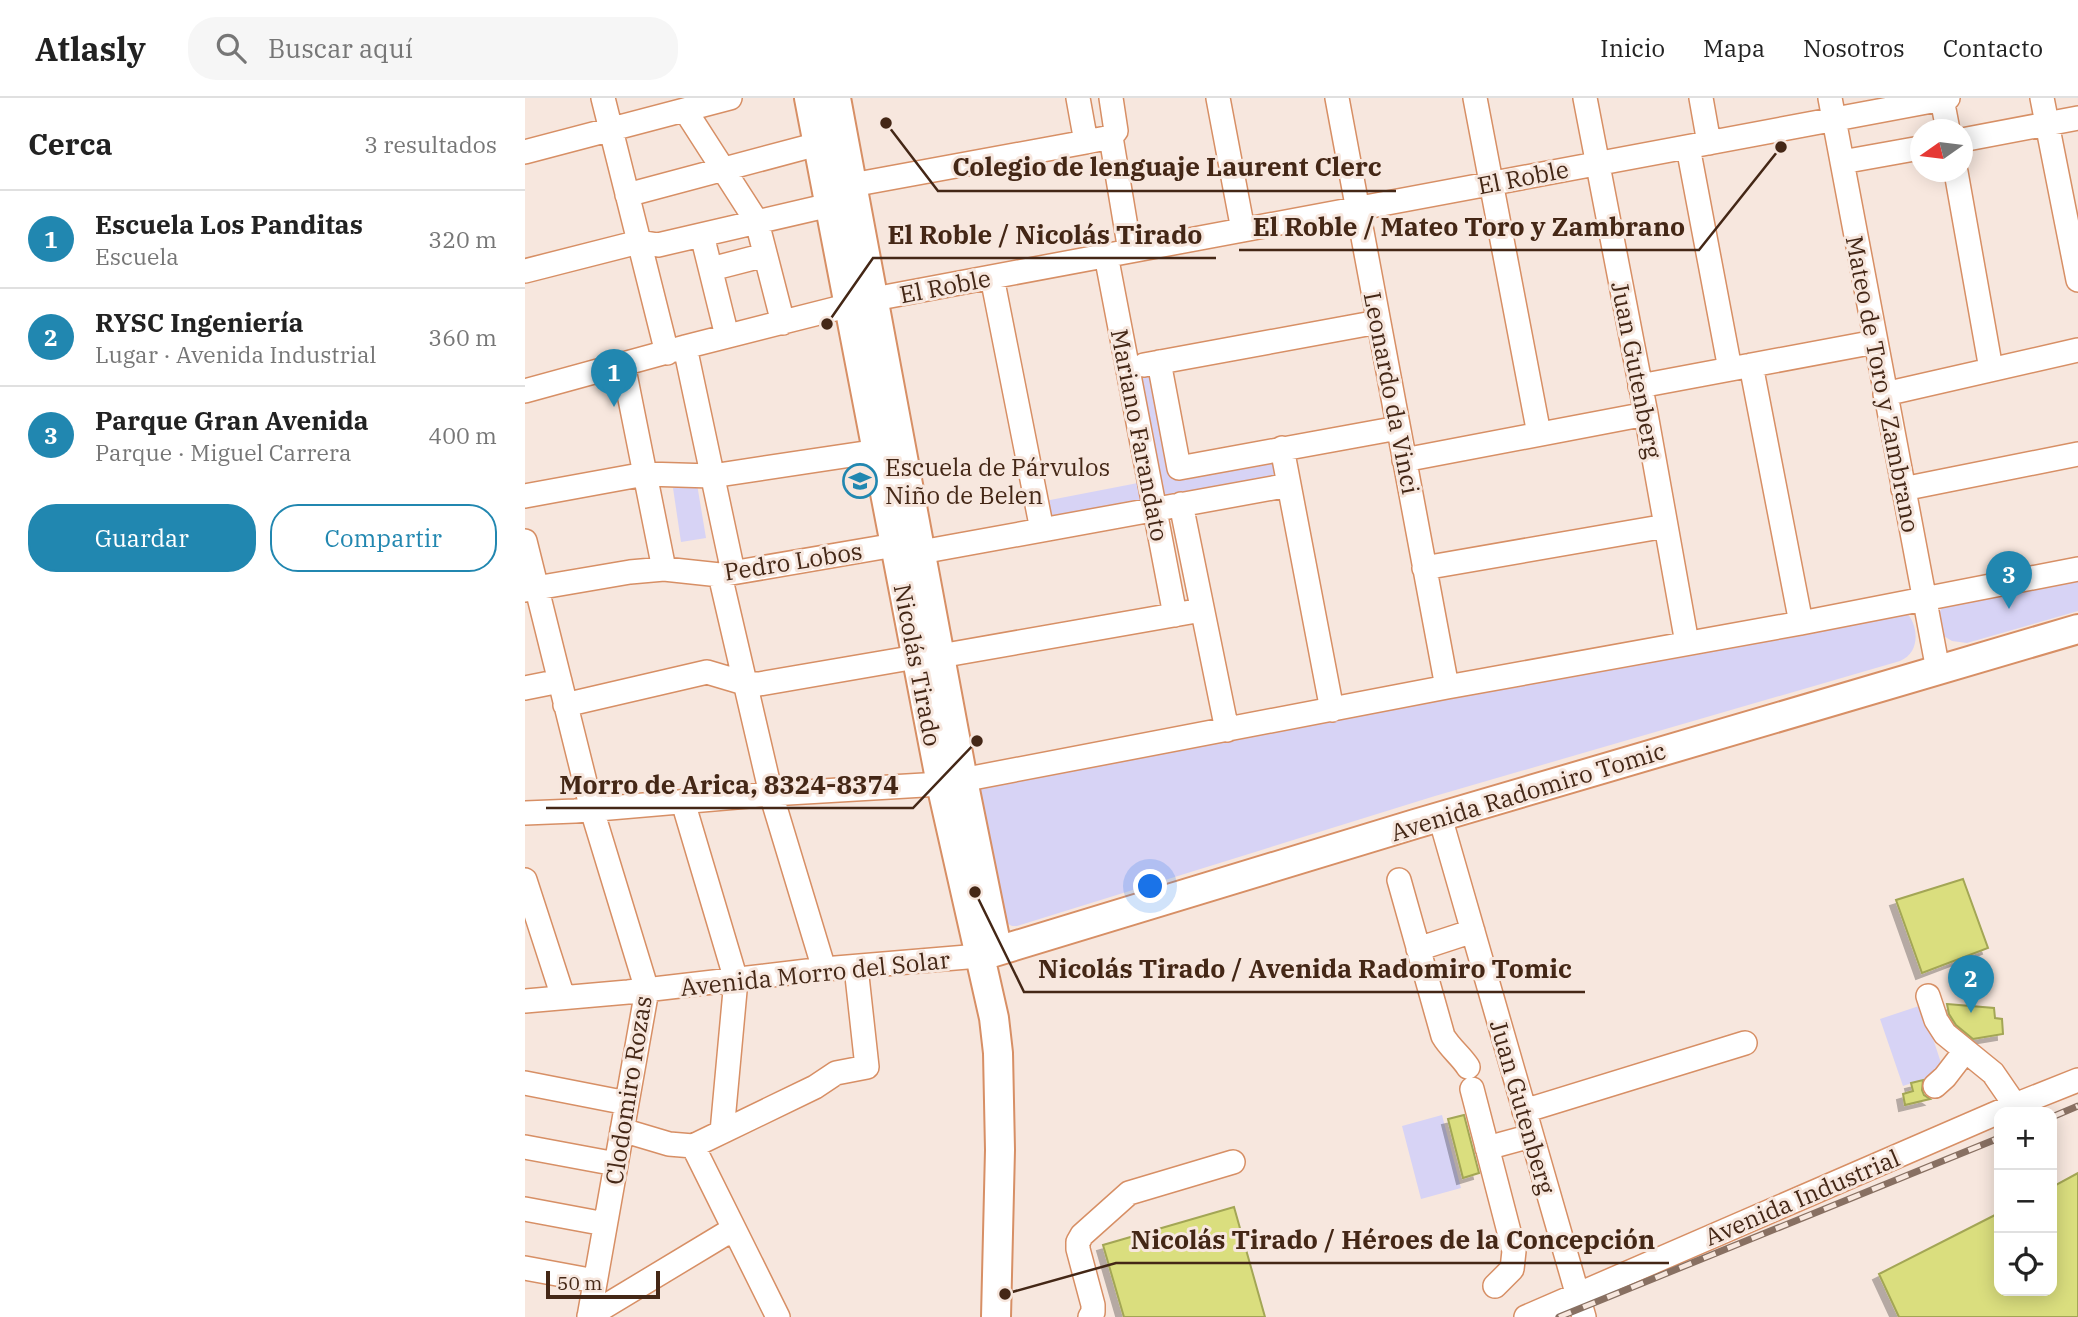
<!DOCTYPE html>
<html lang="es">
<meta charset="utf-8">
<style>
body{margin:0;font-family:"IBM Plex Serif",serif;background:#f6f6f6;color:#222}
.controls{position:absolute;right:21px;bottom:21px;display:grid;overflow:hidden;border-radius:14px;box-shadow:0 4px 18px #0003}
.controls button{width:63px;height:63px;display:grid;place-items:center;padding:0;border:0;border-bottom:2px solid #e0e0e0;background:#fff;color:#222;font:35px sans-serif}
.compass{position:absolute;left:1385px;top:21px;width:63px;height:63px;border-radius:50%;background:#fff;box-shadow:0 4px 18px #0003;rotate:256deg}
.scale{position:absolute;left:21px;bottom:18px;width:114px;box-sizing:border-box;padding-left:7px;border:4px solid #442716;border-top:0;font-size:19px;line-height:24px;white-space:nowrap;color:#442716;-webkit-text-stroke:5px #f7e7de;paint-order:stroke}
.you{position:absolute;left:626px;top:789px;width:24px;height:24px;margin:-18px;border:5px solid #fff;border-radius:50%;background:#1a73e8;box-shadow:0 0 0 10px #1a73e833}
.badge{display:grid;place-items:center;width:46px;height:46px;border-radius:50%;background:#2187b0;color:#fff;font-size:23px;font-weight:700}
.pin{position:absolute;translate:-50% -58px;filter:drop-shadow(0 2px 4px #0008)}
.pin::after{content:'';position:absolute;top:37px;width:24px;height:21px;background:inherit;clip-path:polygon(0 0,100% 0,50% 100%)}
.list{margin:0;padding:0;list-style:none}
h2{display:flex;justify-content:space-between;align-items:center;height:91px;margin:0;padding:0 28px;font-size:30px}
h2 small{font-size:23px;font-weight:400;color:#767676}
.list li{display:grid;grid-template-columns:46px 1fr auto;gap:21px;align-items:center;box-sizing:border-box;height:98px;padding:0 28px;border-top:2px solid #e0e0e0}
.list b{display:block;font-size:26px;white-space:nowrap}
.list p{margin:0;font-size:23px;white-space:nowrap;color:#767676}
.list em{font-size:23px;font-style:normal;color:#767676}
.actions{display:flex;gap:14px;padding:21px 28px}
.actions a{flex:1;padding:16px 0;border:2px solid #2187b0;border-radius:28px;text-align:center;font-size:24px;color:#2187b0}
.actions .main{background:#2187b0;color:#fff}
.icon{flex:none;width:38px;height:38px;fill:none;stroke:currentColor;stroke-width:2;stroke-linecap:round;stroke-linejoin:round}
.map{position:relative;flex:none;width:1553px;height:1219px;overflow:hidden}
header{display:flex;align-items:center;gap:42px;box-sizing:border-box;height:98px;padding:0 35px;background:#fff;border-bottom:2px solid #e0e0e0}
header strong{font-size:33px}
nav{display:flex;gap:38px;margin-inline-start:auto;font-size:24px}
.search{width:490px;height:63px;background:#f6f6f6;display:flex;align-items:center;gap:18px;box-sizing:border-box;padding:0 24px;border-radius:28px;color:#767676;font-size:26px}
main{display:flex}
aside{flex:1;background:#fff}
.map>svg:first-child{display:block}
.green{fill:#d7d3f5}
.building{fill:#dade7e;stroke:#a3a655;stroke-width:2;filter:url(#shadow)}
.lines{fill:none;stroke-linecap:round;stroke-linejoin:round}
.minor-casing{stroke:#d78f65;stroke-width:26}
.major-casing{stroke:#d78f65;stroke-width:32}
.minor{stroke:#fff;stroke-width:23}
.major{stroke:#fff;stroke-width:28}
.rail-casing{stroke:#887062;stroke-width:7}
.rail{stroke:#f7e7de;stroke-width:4.5;stroke-dasharray:13;stroke-linecap:butt}
.labels{text-anchor:middle;dominant-baseline:central;stroke-width:6;stroke-linejoin:round;paint-order:stroke}
.street-label{font-size:24px;fill:#442716;stroke:#f7e7de}
.poi-label{font-size:24px;fill:#442716;stroke:#f7e7de;text-anchor:start}
.leader{fill:none;stroke:#442716;stroke-width:2.5}
.callout-dot{fill:#442716;stroke:#f7e7de;stroke-width:2.5}
.callout-label{font-size:26px;text-anchor:middle;font-weight:bold;fill:#442716;stroke:#f7e7de;stroke-width:6;stroke-linejoin:round;paint-order:stroke}
</style>
<header>
<strong>Atlasly</strong>
<div class="search"><svg class="icon" aria-label="search" viewBox="0 0 24 24"><circle cx="10" cy="10" r="6"/><path d="M15 15l6 6"/></svg>Buscar aquí</div>
<nav><a>Inicio</a><a>Mapa</a><a>Nosotros</a><a>Contacto</a></nav>
</header>
<main>
<aside>
<h2>Cerca<small>3 resultados</small></h2>
<ul class="list">
<li><span class="badge">1</span><div><b>Escuela Los Panditas</b><p>Escuela</p></div><em>320 m</em></li>
<li><span class="badge">2</span><div><b>RYSC Ingeniería</b><p>Lugar · Avenida Industrial</p></div><em>360 m</em></li>
<li><span class="badge">3</span><div><b>Parque Gran Avenida</b><p>Parque · Miguel Carrera</p></div><em>400 m</em></li>
</ul>
<div class="actions"><a class="main">Guardar</a><a>Compartir</a></div>
</aside>
<div class="map">
<svg width="1553" height="1219" viewBox="0 0 1553 1219">
<defs>
<filter id="shadow"><feDropShadow dx="-6" dy="6" stdDeviation="0" flood-color="#0004"/></filter>
</defs>
<rect width="100%" height="100%" fill="#f7e7de"/>
<!-- green -->
<path class="green" d="M626 275 648 376 746 362 753 364 755 379 639 401 614 277Z
M618 384 622 404 524 423 520 403Z
M172 386 181 440 156 444 148 390Z
M1553 480V513L1442 545 1427 543 1417 537C1414 524 1410 514 1422 505Z
M1380 513C1394 526 1396 555 1375 563L910 698 492 828H487L479 824 454 696 457 689Z
M1397 907 1419 974 1378 988 1355 921Z
M917 1017 936 1090 896 1101 877 1028Z"/>
<!-- building -->
<path class="building" d="M1438 781 1463 850 1397 875 1371 802Z
M1422 906 1469 910 1470 920 1477 921 1478 936 1448 941 1431 927 1424 916Z
M1398 982 1397 992 1399 997 1405 1001 1380 1007 1378 996 1388 993 1386 985Z
M939 1017 954 1075 938 1080 923 1021Z
M1553 1075V1219H1374L1354 1176 1474 1115V1193H1527V1089Z
M709 1109 740 1219H599L578 1147Z"/>
<g class="lines">
<!-- minor casing -->
<g class="minor-casing">
<path id="minor" d="M78 0 142 255
M553 0 561 44 586 39 605 153
M693 0 718 132
M812 0 922 589
M950 0 1014 336
M1060 0 1121 316 1162 545
M1176 0 1184 45
M1305 0 1413 572
M1517 0 1553 182
M1417 1 1423 32
M160 12 232 124 258 225
M586 39 591 33 586 0
M1437 42 1553 20
M1163 49 1205 271
M0 54 205 0
M1317 64 1395 50
M1431 74 1466 271
M327 87 561 44
M102 97 293 46
M177 137 202 238
M581 157 650 517
M186 171 240 157
M0 173 114 144 133 147 305 107
M467 179 517 432
M160 249 208 474
M634 264 654 370 873 330
M98 266 139 471
M619 267 853 224
M1226 267 1276 525
M1115 288 1350 244
M0 293 160 249 349 201 1423 0
M1360 296 1553 252
M757 350 807 612
M879 362 1121 316
M1378 391 1553 356
M0 398 120 376 187 378 353 353
M656 406 702 632
M0 443 67 712 122 892 64 1219
M396 454 764 387
M899 470 1141 428
M195 477 246 696 299 871
M0 492 105 474 139 471 195 477 370 447
M415 558 677 512
M0 590 35 583
M40 607 182 574 219 585 234 586 391 559
M158 704 211 882 197 1034
M0 715 50 713 246 696 416 686 922 589 1276 525 1553 471
M915 719 1059 1219
M0 782 38 899
M874 782 918 938C925 950 936 958 943 969
M893 851 948 833
M1403 898 1411 922 1420 936 1468 975 1490 1007
M0 903 103 894 299 871 454 858
M0 985 102 1005
M1410 988 1420 979 1440 953
M947 991 989 1153 987 1171 970 1188
M999 1013 1220 945
M97 1032 144 1046 168 1048 290 989 311 975 342 969 331 869
M168 1048 253 1219
M0 1049 91 1066
M962 1050 1006 1038
M0 1111 80 1126
M0 1170 70 1183
M64 1218 200 1136H211
M565 1219 568 1214V1207L553 1151V1144L557 1137 604 1095 708 1064
M1001 1219 1490 1007 1553 982"/>
</g>
<!-- major casing -->
<g class="major-casing">
<path id="major" d="M284 0 416 686 469 920 473 955 475 1052 471 1219
M311 0 438 682 472 850
M456 858 890 726 1553 531"/>
</g>
<!-- minor -->
<use href="#minor" class="minor"/>
<!-- major -->
<use href="#major" class="major"/>
<!-- rail casing -->
<g class="rail-casing">
<path id="rail" d="M1527 1019 1553 1008
M1034 1219 1474 1040"/>
</g>
<!-- rail -->
<use href="#rail" class="rail"/>
</g>
<!-- icons -->
<defs>
<g id="school-ring" transform="scale(1.75)"><circle r="9.5" fill="#f7e7de" stroke="#2187b0" stroke-width="1.5"/><path d="M0-5L7-2L0 1L-7-2ZM-4 1L0 2.5L4 1V4Q0 6-4 4Z" fill="#2187b0"/></g>
</defs>
<g fill-rule="evenodd">
<use href="#school-ring" x="335" y="383"/>
</g>
<g class="labels">
<!-- street labels -->
<g class="street-label">
<text transform="translate(998 79) rotate(-11)">El Roble</text>
<text transform="translate(420 188) rotate(-11)">El Roble</text>
<text transform="translate(1112 272) rotate(79)">Juan Gutenberg</text>
<text transform="translate(1358 286) rotate(79)">Mateo de Toro y Zambrano</text>
<text transform="translate(867 295) rotate(79)">Leonardo da Vinci</text>
<text transform="translate(615 337) rotate(79)">Mariano Farandato</text>
<text transform="translate(268 463) rotate(-9)">Pedro Lobos</text>
<text transform="translate(393 567) rotate(79)">Nicolás Tirado</text>
<text transform="translate(1003 693) rotate(-17)">Avenida Radomiro Tomic</text>
<text transform="translate(290 875) rotate(-6)">Avenida Morro del Solar</text>
<text transform="translate(103 992) rotate(-81)">Clodomiro Rozas</text>
<text transform="translate(998 1009) rotate(74)">Juan Gutenberg</text>
<text transform="translate(1277 1099) rotate(-23)">Avenida Industrial</text>
</g>
<!-- poi labels -->
<g class="poi-label">
<text x="360" y="369">Escuela de Párvulos<tspan x="360" dy="28">Niño de Belen</tspan></text>
</g>
</g>
<!-- callouts -->
<path class="leader" d="M361 25L413 93H871M1256 49L1174 152H714M302 226L348 160H691M452 643L388 710H21M450 794L499 894H1060M480 1196L591 1165H1144"/>
<g class="callout-dot">
<circle cx="361" cy="25" r="7"/>
<circle cx="1256" cy="49" r="7"/>
<circle cx="302" cy="226" r="7"/>
<circle cx="452" cy="643" r="7"/>
<circle cx="450" cy="794" r="7"/>
<circle cx="480" cy="1196" r="7"/>
</g>
<g class="callout-label">
<text x="642" y="78">Colegio de lenguaje Laurent Clerc</text>
<text x="944" y="138">El Roble / Mateo Toro y Zambrano</text>
<text x="520" y="146">El Roble / Nicolás Tirado</text>
<text x="204" y="696">Morro de Arica, 8324-8374</text>
<text x="780" y="880">Nicolás Tirado / Avenida Radomiro Tomic</text>
<text x="868" y="1151">Nicolás Tirado / Héroes de la Concepción</text>
</g>
</svg>
<div class="controls">
<button>+</button>
<button>−</button>
<button><svg class="icon" aria-label="locate" viewBox="0 0 24 24"><circle cx="12" cy="12" r="6"/><path d="M12 2v4M12 18v4M2 12h4M18 12h4"/></svg></button>
</div>
<svg class="compass" viewBox="-18 -18 36 36"><path d="M0-13l5 13h-10z" fill="#e53935"/><path d="M0 13l5-13h-10z" fill="#767676"/></svg>
<div class="scale">50 m</div>
<div class="you"></div>
<div class="pin badge" style="left:89px;top:309px">1</div>
<div class="pin badge" style="left:1446px;top:915px">2</div>
<div class="pin badge" style="left:1484px;top:511px">3</div>
</div>
</main>
